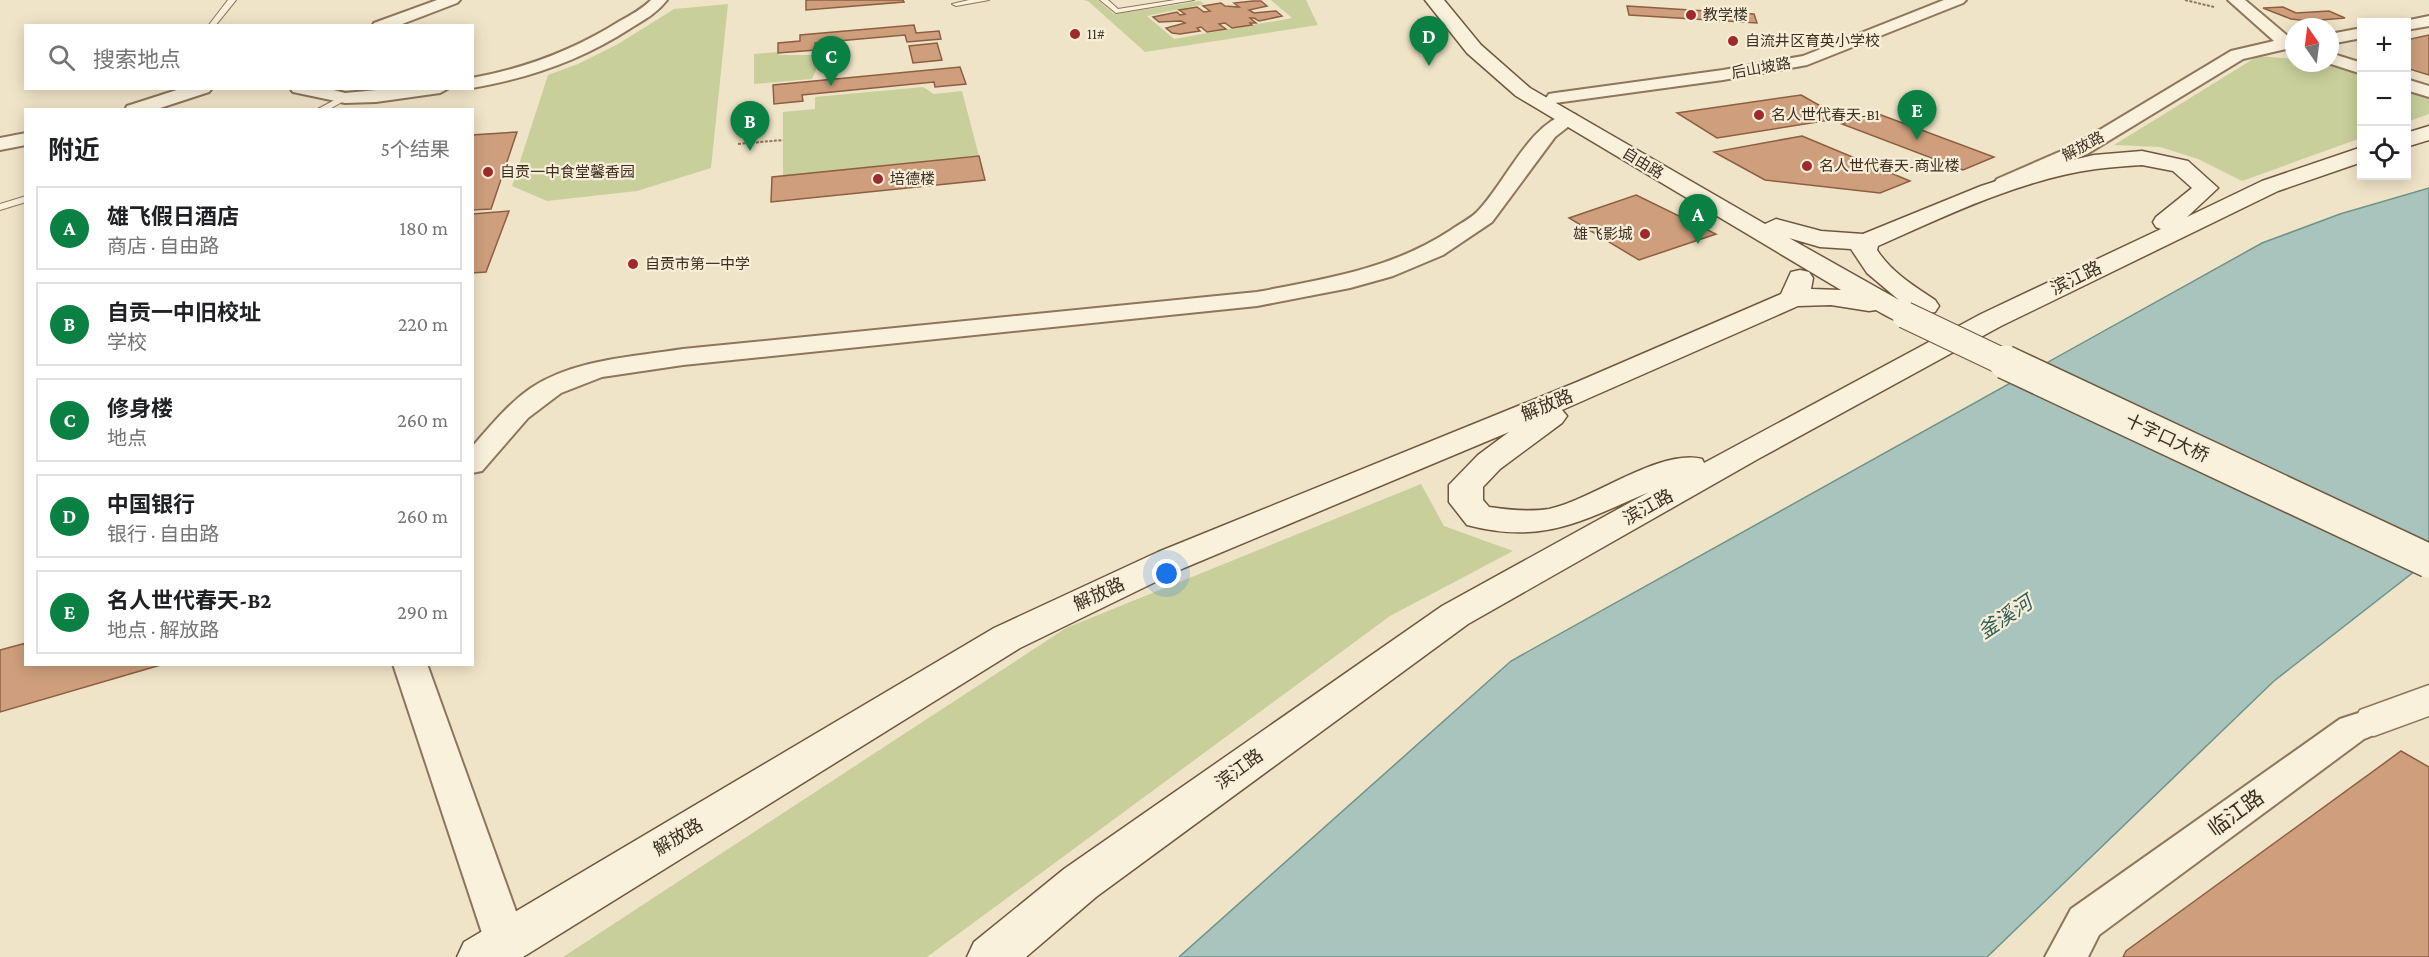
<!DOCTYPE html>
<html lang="zh">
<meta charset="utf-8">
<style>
body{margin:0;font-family:"Crimson Pro","Noto Sans SC",serif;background:#f2f2f2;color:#202124}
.controls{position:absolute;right:18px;top:18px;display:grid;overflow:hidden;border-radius:0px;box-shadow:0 3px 15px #0003}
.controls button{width:54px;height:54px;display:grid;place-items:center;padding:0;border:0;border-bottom:2px solid #e0e0e0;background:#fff;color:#202124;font:30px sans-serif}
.compass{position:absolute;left:2285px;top:18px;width:54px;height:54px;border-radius:50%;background:#fff;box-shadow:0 3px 15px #0003;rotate:346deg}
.you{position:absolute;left:1167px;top:574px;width:21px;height:21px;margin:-15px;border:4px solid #fff;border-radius:50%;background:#1a73e8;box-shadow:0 0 0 9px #1a73e833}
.badge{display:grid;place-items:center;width:39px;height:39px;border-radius:50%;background:#0b8043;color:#fff;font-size:20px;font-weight:700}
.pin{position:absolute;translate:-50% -50px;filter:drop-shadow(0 2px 3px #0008)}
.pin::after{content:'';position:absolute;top:32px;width:21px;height:18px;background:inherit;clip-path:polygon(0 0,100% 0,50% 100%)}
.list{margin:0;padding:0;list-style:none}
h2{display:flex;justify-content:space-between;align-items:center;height:78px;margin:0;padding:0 24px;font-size:26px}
h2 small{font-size:20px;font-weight:400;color:#757577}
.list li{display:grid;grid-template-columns:39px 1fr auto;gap:18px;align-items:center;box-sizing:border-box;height:84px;margin:0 12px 12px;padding:0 12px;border:2px solid #e0e0e0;border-radius:0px}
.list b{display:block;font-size:22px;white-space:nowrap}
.list p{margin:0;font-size:20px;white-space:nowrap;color:#757577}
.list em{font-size:20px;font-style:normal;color:#757577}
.icon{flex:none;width:33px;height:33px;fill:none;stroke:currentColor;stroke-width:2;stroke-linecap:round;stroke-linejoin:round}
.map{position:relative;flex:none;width:2429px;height:957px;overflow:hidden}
.search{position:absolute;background:#fff;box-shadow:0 3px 15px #0003;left:24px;top:24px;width:450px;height:66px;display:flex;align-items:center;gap:15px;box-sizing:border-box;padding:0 21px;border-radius:0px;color:#757577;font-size:22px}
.panel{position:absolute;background:#fff;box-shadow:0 3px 15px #0003;left:24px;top:108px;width:450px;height:558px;border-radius:0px}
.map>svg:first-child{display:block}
.green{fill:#c9cf9b}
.water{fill:#a9c4bc;stroke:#6f938a;stroke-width:1.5}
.building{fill:#cf9f7d;stroke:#8d5f41;stroke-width:1.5}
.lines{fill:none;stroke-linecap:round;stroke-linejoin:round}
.service-casing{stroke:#8d765c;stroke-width:2}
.minor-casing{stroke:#8d765c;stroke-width:4}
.tertiary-casing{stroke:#8d765c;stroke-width:3}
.secondary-casing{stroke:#6f573f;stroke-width:3}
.path{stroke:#8d765c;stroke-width:2;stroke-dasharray:3 1.5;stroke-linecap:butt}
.service{fill:#faf1dc;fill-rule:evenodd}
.minor{fill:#faf1dc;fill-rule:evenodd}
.tertiary{fill:#faf1dc;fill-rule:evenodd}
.secondary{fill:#faf1dc;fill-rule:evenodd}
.secondary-bridge-far1-casing{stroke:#6f573f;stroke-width:28;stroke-linecap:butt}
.secondary-bridge-casing{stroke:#6f573f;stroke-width:36;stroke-linecap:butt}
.secondary-bridge-far1{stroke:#faf1dc;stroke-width:26}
.secondary-bridge{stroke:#faf1dc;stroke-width:33}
.poi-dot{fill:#9e2a2b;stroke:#f7eed8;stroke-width:2}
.labels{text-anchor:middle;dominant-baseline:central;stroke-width:4.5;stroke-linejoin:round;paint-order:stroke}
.far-poi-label{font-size:15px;fill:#3d2e20;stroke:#f7eed8;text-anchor:start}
.far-street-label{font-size:15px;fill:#3d2e20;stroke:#f7eed8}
.street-label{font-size:18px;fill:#3d2e20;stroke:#f7eed8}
.water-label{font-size:20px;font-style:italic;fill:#2f5d5a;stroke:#f7eed8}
.near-street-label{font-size:21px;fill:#3d2e20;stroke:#f7eed8}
</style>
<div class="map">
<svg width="2429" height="957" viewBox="0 0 2429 957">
<rect width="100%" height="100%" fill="#f0e4c8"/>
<!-- green -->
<path class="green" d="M1083 0H1098L1114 14 1200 1 1204 4 1147 16 1174 39 1292 18 1271 0H1306L1318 25 1145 52 1088 1Z
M728 4 711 168 637 191 547 201 512 186 548 75 578 64 618 44 674 9Z
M777 52 780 55H818L816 70 812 79 754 84V54Z
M2258 56 2294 59V63H2323L2361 76V138L2242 181 2198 159 2160 147 2114 145Z
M923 87 934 94 962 91 979 156 783 176V112L815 109V97Z
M2407 91 2429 99V114L2407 122Z
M1421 484 1444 526 1513 551 1390 616 927 957H563L1066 628Z"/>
<!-- water -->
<path class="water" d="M2429 188V560L2274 681 1987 957H1179L1511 661 2262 243 2340 214Z"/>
<!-- building -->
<path class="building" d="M806 0H903L904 2 806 10Z
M1253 1H1261L1267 6 1249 10 1254 13 1276 11 1282 16 1259 21 1254 18H1250L1256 23H1250L1252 25 1232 28 1225 23 1219 24 1226 29 1207 32 1201 27 1197 28 1200 31 1180 34 1172 33 1166 28 1185 23 1181 21 1159 22 1153 17 1177 12 1180 15 1185 14 1179 10 1197 7 1204 12 1210 11 1203 6 1221 3 1225 6 1239 7 1234 3Z
M1627 6 1754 14 1757 23 1629 15Z
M2283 7 2296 13 2329 11 2345 18 2309 21 2291 19 2263 8Z
M914 25 916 33 939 31 941 39 907 42 905 35 815 43 816 50 778 53V43L800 41V35Z
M2429 35V75L2406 68V40Z
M937 43 942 60 913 63 909 46Z
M960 67 966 84 935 87 934 82 802 95 803 101 774 104 773 85Z
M1801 95 1842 118 1717 138 1677 113Z
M1873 112 1994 157 1963 170 1842 124Z
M517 132 491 209 472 210V135Z
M1802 136 1910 181 1880 193 1765 180 1714 152Z
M979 156 985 180 771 202 772 177Z
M1636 195 1716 234 1639 260 1569 218Z
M509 211 486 272 472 273V214Z
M26 643V664H164L0 712V650Z
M2401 751 2429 767V957H2123L2126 951Z"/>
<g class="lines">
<!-- service casing -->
<g class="service-casing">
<path id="service" d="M228 0H236L215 26H208Z
M969 0H989L956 6 952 4Z
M1100 0H1108L1118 9 1175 0H1194L1116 13Z
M342 96 349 98 328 110H316Z
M26 196V202L0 210V204Z"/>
</g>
<!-- minor casing -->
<g class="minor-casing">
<path id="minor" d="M437 0H460L457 3 397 26H372L374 23Z
M651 0H667C657 13 644 20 631 28 582 60 530 78 472 88V78C526 68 574 50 620 21 631 15 642 9 651 0Z
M1944 0H1966L1963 3 1807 65 1723 80 1555 103 1549 102 1546 98 1549 94 1555 93 1723 70 1803 56Z
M2228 0H2245L2290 38 2294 37V51L2286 49 2243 59 2087 154 2011 187H1997L1994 183 1997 179 2073 146 2231 51 2274 41Z
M2429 16V26L2406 30V22H2400Z
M2362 28V38L2330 44V34Z
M2330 53 2362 63V74L2328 63H2330Z
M2406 79 2429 86V97L2406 90Z
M183 88H212L209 92 154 110H125L127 106Z
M290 88H326L345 93 398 88H449L440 93 376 102 345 103 293 92Z
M1569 113 1576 115 1578 119 1555 137 1492 222 1443 255 1393 276 1350 288 1257 306 683 365 602 377 561 393 528 418 482 471 472 473V447C490 426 508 404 531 388 575 359 633 357 683 349L1257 292C1325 279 1392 269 1451 230 1459 224 1470 219 1477 212 1505 184 1529 123 1569 113Z
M26 133V145L0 150V138Z
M393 664H427L527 942 521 955 515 957 491 955 485 942Z
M2374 708 2386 712 2392 721 2386 730 2364 739 2099 935 2088 957H2045L2071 909 2340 719Z"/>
</g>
<!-- tertiary casing -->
<g class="tertiary-casing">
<path id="tertiary" d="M2429 685V716L2374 736 2360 732 2354 721 2360 710Z"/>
</g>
<!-- secondary casing -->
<g class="secondary-casing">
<path id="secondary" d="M1425 0H1444L1481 45 1530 88 1765 224 1776 219 1821 231 1863 234 1981 186 2034 169 2094 155 2142 151 2188 161 2218 188 2187 217 2262 181 2362 147V162L2278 191 2001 326 1758 459 1468 624 1096 897 1026 957H967L974 942 1064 869 1442 606 1649 492C1582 521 1543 545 1467 525L1449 502V485L1478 455 1509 432 1184 568 1020 648 523 957H457L464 942 994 628 1158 552 1577 382 1781 294 1791 272 1800 270 1809 272 1813 278 1811 289 1841 290 1516 96 1467 53ZM2142 165 2173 171 2192 188 2156 217 2153 222 2156 227 2161 229 1981 314 1704 463 1702 459C1660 448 1592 500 1549 509 1529 512 1509 510 1489 507L1483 500V487L1500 469 1562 423 1567 416 1562 410 1798 306 1831 305 1869 311 1876 310C1889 317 1899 325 1915 321L1919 315 1917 312 1925 314 1935 312 1939 306 1935 300C1914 286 1891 272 1877 250L1878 246C1945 216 2022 179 2096 169 2111 167 2126 166 2142 165ZM1789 238 1820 247 1851 249 1867 273 1899 300Z
M2429 126V140L2406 147V133Z"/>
</g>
<!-- path -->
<path class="path" d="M2185 0 2214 7
M738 144 783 140"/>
<!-- service -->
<use href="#service" class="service"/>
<!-- minor -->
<use href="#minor" class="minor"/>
<!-- tertiary -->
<use href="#tertiary" class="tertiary"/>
<!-- secondary -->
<use href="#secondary" class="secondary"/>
<!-- secondary-bridge-far1 casing -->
<g class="secondary-bridge-far1-casing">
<path id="secondary-bridge-far1" d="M1905 315 2008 364"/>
</g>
<!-- secondary-bridge casing -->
<g class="secondary-bridge-casing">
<path id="secondary-bridge" d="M2005 362 2429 561"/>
</g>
<!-- secondary-bridge-far1 -->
<use href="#secondary-bridge-far1" class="secondary-bridge-far1"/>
<!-- secondary-bridge -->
<use href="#secondary-bridge" class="secondary-bridge"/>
</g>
<!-- markers -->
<g class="poi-dot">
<circle cx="1691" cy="15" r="6"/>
<circle cx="1075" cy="34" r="6"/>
<circle cx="1733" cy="41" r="6"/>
<circle cx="1759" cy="115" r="6"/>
<circle cx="1807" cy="166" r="6"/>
<circle cx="488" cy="172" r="6"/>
<circle cx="878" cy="179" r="6"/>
<circle cx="1645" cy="234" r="6"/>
<circle cx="633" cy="264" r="6"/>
</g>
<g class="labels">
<!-- far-poi labels -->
<g class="far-poi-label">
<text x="1703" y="15">教学楼</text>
<text x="1087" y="34">11#</text>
<text x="1745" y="41">自流井区育英小学校</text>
<text x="1771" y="115">名人世代春天-B1</text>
<text x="1819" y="166">名人世代春天-商业楼</text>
<text x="500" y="172">自贡一中食堂馨香园</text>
<text x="890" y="179">培德楼</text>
<text x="1633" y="234" text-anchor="end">雄飞影城</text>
<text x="645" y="264">自贡市第一中学</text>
</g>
<!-- far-street labels -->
<g class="far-street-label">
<text transform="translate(1761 68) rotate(-10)">后山坡路</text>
<text transform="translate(2083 146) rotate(-28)">解放路</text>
<text transform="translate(1643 163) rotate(31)">自由路</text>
</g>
<!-- street labels -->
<g class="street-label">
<text transform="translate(2076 278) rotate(-26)">滨江路</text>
<text transform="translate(1547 405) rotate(-22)">解放路</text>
<text transform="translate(2167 438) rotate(25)">十字口大桥</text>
<text transform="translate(1648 507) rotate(-29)">滨江路</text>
<text transform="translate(1099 594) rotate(-25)">解放路</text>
<text transform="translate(1239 769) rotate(-36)">滨江路</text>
<text transform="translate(678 837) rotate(-31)">解放路</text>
</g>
<!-- water labels -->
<g class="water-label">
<text transform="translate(2005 617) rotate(-34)">釜溪河</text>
</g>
<!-- near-street labels -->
<g class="near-street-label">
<text transform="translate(2236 813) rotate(-36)">临江路</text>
</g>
</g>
</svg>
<div class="controls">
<button>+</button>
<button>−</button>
<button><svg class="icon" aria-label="locate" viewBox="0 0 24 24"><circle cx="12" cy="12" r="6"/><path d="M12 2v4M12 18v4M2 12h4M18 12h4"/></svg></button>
</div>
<svg class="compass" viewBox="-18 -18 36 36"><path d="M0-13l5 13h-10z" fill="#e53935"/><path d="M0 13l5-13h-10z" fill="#757577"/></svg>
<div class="you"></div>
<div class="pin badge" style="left:1698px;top:244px">A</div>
<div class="pin badge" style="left:750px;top:151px">B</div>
<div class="pin badge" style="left:831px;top:86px">C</div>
<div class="pin badge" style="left:1429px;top:66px">D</div>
<div class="pin badge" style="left:1917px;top:140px">E</div>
<div class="search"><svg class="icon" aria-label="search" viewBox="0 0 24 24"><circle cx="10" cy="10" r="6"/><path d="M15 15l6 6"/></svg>搜索地点</div>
<section class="panel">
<h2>附近<small>5个结果</small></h2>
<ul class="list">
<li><span class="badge">A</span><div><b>雄飞假日酒店</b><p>商店 · 自由路</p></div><em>180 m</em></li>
<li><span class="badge">B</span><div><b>自贡一中旧校址</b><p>学校</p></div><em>220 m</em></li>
<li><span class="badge">C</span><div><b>修身楼</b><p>地点</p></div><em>260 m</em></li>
<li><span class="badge">D</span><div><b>中国银行</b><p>银行 · 自由路</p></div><em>260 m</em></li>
<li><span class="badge">E</span><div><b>名人世代春天-B2</b><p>地点 · 解放路</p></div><em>290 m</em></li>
</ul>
</section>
</div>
